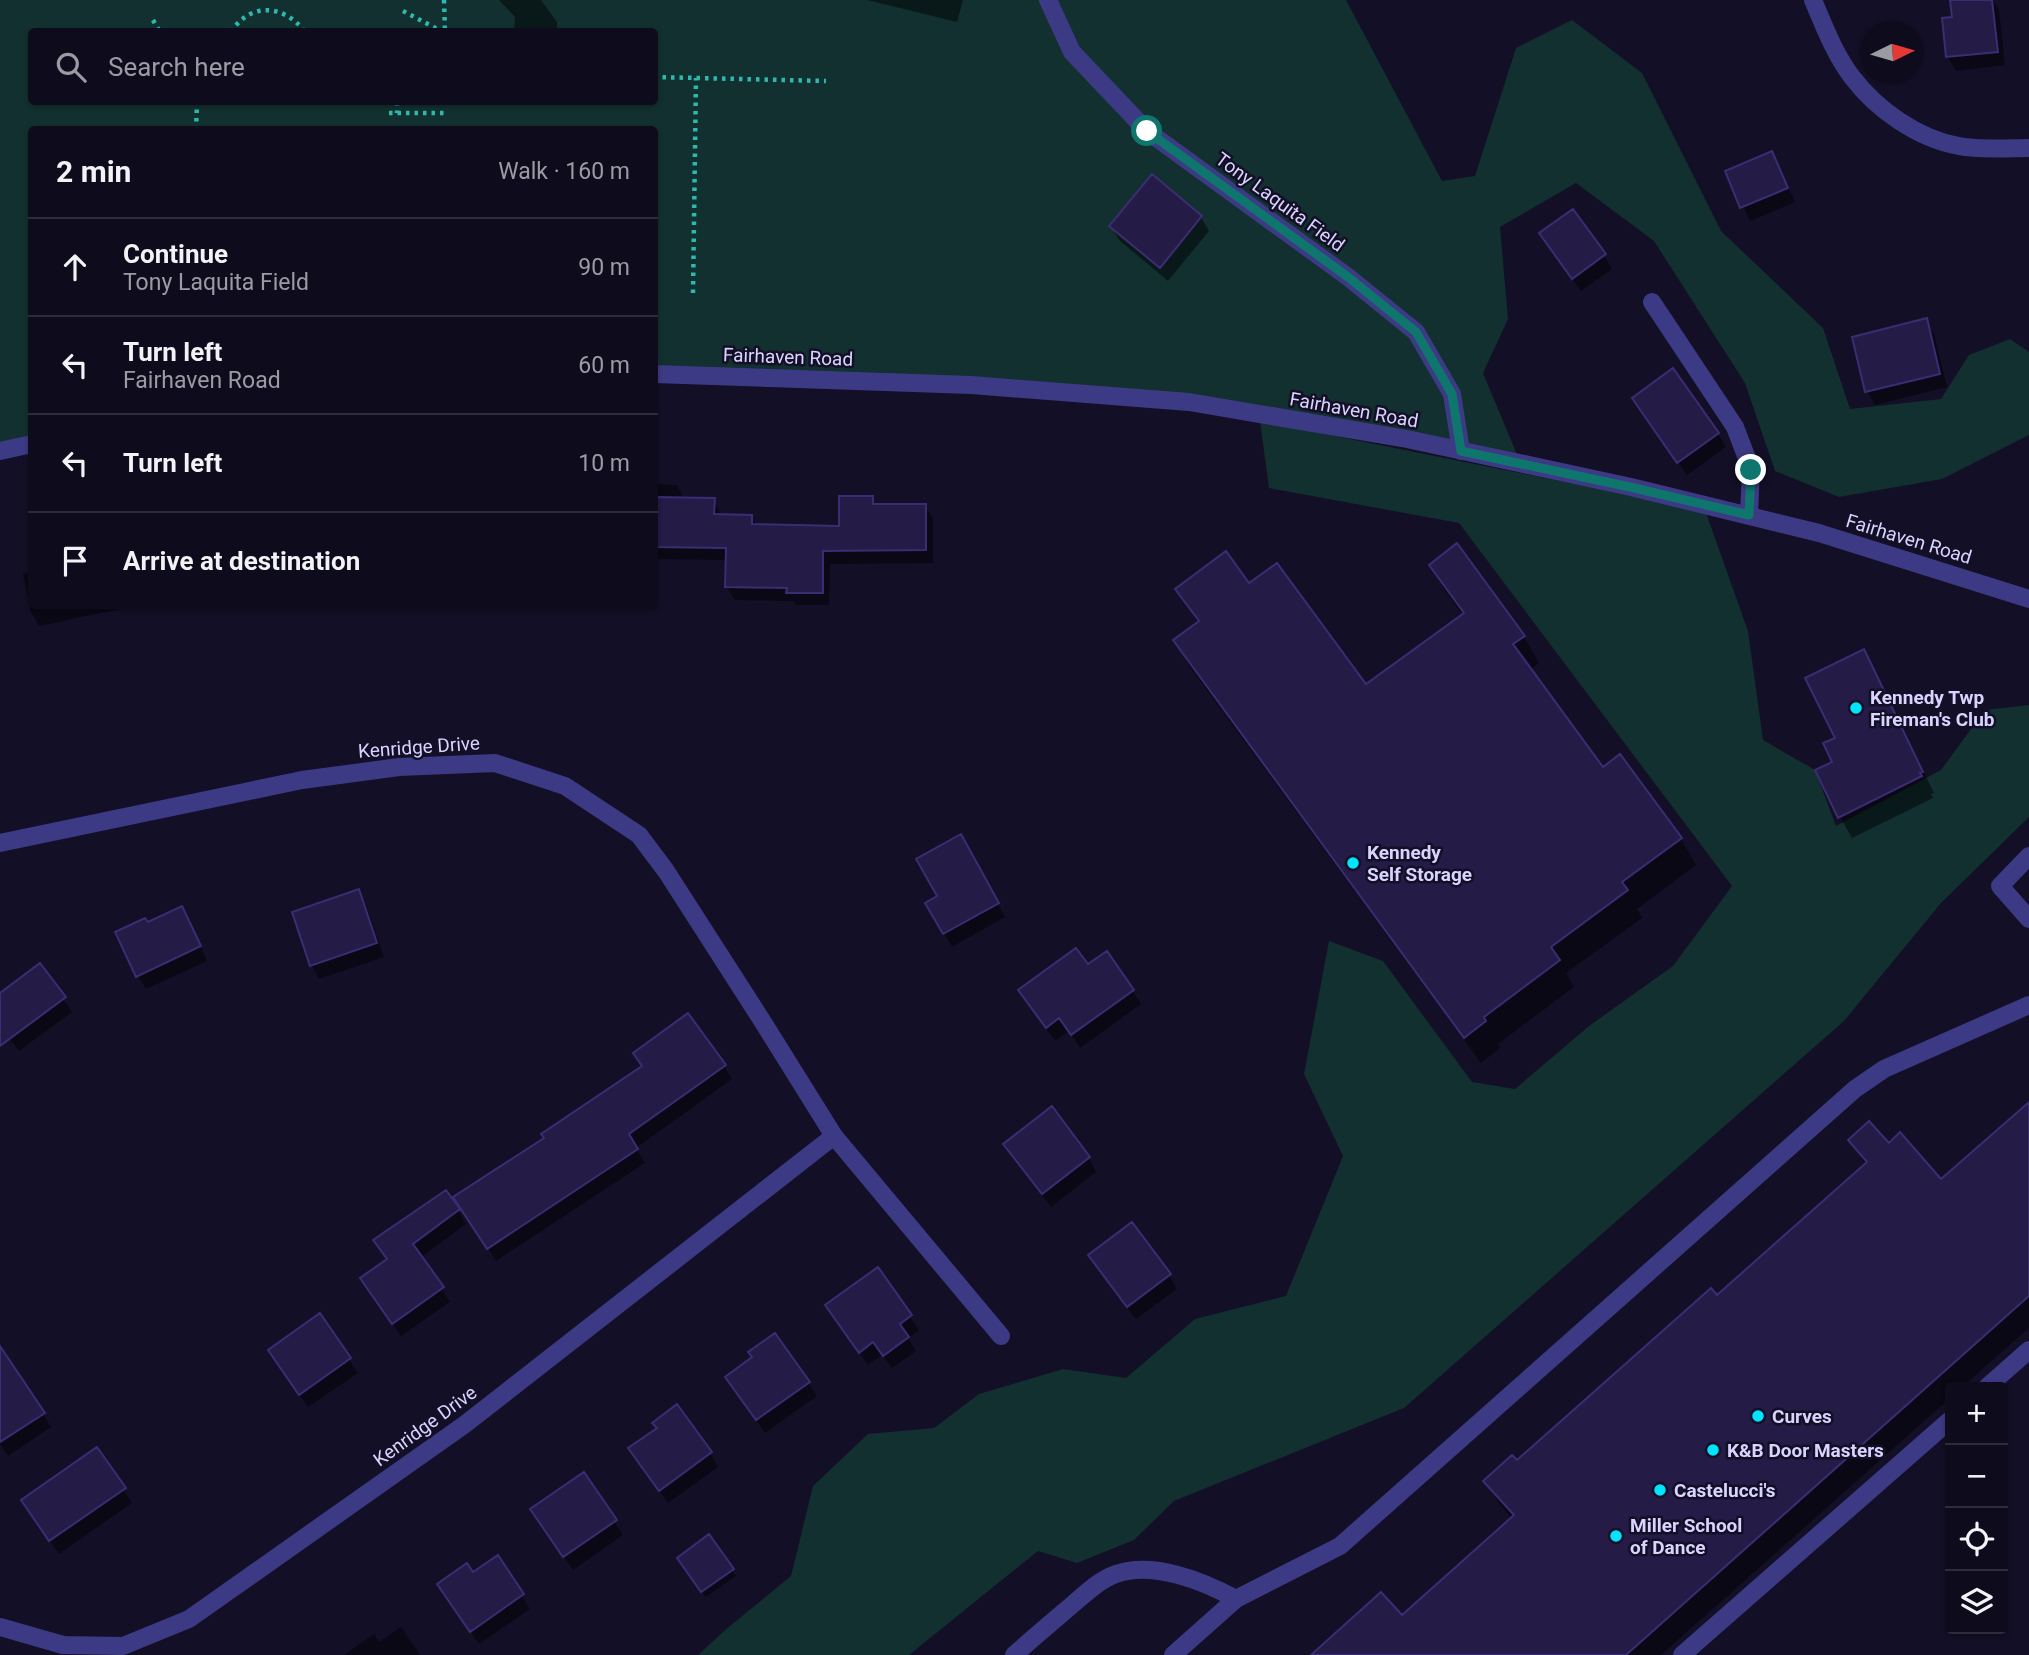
<!DOCTYPE html>
<meta charset="utf-8">
<style>
body{margin:0;font-family:Roboto,sans-serif;background:#1c1929;color:#f1f3f6}
.controls{position:absolute;right:21px;bottom:21px;display:grid;overflow:hidden;border-radius:7px;box-shadow:0 2px 5px #0004}
.controls button{width:63px;height:63px;display:grid;place-items:center;padding:0;border:0;border-bottom:2px solid #2e2b3b;background:#0e0b1c;color:#f1f3f6;font:35px sans-serif}
.compass{position:absolute;left:1861px;top:21px;width:63px;height:63px;border-radius:50%;background:#0e0b1c;box-shadow:0 2px 5px #0004;rotate:85deg}
.stop{position:absolute;width:21px;height:21px;margin:-16px;border:5px solid #0f766e;border-radius:50%;background:#fff}
.stop.end{background:#0f766e;border-color:#fff;box-shadow:0 2px 7px #0008}
.list{margin:0;padding:0;list-style:none}
h2{display:flex;justify-content:space-between;align-items:center;height:91px;margin:0;padding:0 28px;font-size:30px}
h2 small{font-size:23px;font-weight:400;color:#9b9ba3}
.list li{display:grid;grid-template-columns:46px 1fr auto;gap:21px;align-items:center;box-sizing:border-box;height:98px;padding:0 28px;border-top:2px solid #2e2b3b}
.list b{display:block;font-size:26px;white-space:nowrap}
.list p{margin:0;font-size:23px;white-space:nowrap;color:#9b9ba3}
.list em{font-size:23px;font-style:normal;color:#9b9ba3}
.icon{flex:none;width:38px;height:38px;fill:none;stroke:currentColor;stroke-width:2;stroke-linecap:round;stroke-linejoin:round}
.map{position:relative;flex:none;width:2029px;height:1655px;overflow:hidden}
.search{position:absolute;background:#0e0b1c;box-shadow:0 2px 5px #0004;left:28px;top:28px;width:630px;height:77px;display:flex;align-items:center;gap:18px;box-sizing:border-box;padding:0 24px;border-radius:7px;color:#9b9ba3;font-size:26px}
.panel{position:absolute;background:#0e0b1c;box-shadow:0 2px 5px #0004;left:28px;top:126px;width:630px;height:483px;border-radius:7px}
.map>svg:first-child{display:block}
.green{fill:#12302f;fill-rule:evenodd}
.shadow{fill:#0007}
.building{fill:#241b47;stroke:#3b2d73;stroke-width:2}
.lines{fill:none;stroke-linecap:round;stroke-linejoin:round}
.path{stroke:#2fb8b0;stroke-width:4.5;stroke-dasharray:3.5 5;stroke-linecap:butt}
.service{stroke:#3d3a85;stroke-width:18}
.minor{stroke:#3d3a85;stroke-width:18}
.tertiary{stroke:#3d3a85;stroke-width:18}
.route{stroke:#0f766e;stroke-width:9}
.poi-dot{fill:#00e5ff;stroke:#130f26;stroke-width:2.5}
.labels{text-anchor:middle;dominant-baseline:central;stroke-width:5;stroke-linejoin:round;paint-order:stroke}
.street-label{font-size:19px;fill:#d9d4ff;stroke:#130f26}
.poi-label{font-size:19px;font-weight:bold;fill:#d9d4ff;stroke:#130f26;text-anchor:start}
</style>
<div class="map">
<svg width="2029" height="1655" viewBox="0 0 2029 1655">
<rect width="100%" height="100%" fill="#130f26"/>
<!-- green -->
<path class="green" d="M0 0H1346L1442 181 1475 176 1516 48 1572 20 1642 73 1721 231 1823 328 1850 409 1941 399 1969 355 2010 339 2029 352V435L1942 479 1839 497 1775 471 1745 383 1654 241 1576 183 1500 227 1508 319 1483 373 1521 464 1189 402 655 374 654 130H32L31 444 0 451ZM32 32H654V102H32Z
M1260 421 1705 510 1748 631 1763 740 1815 770 1836 826 1941 770 1985 710 2029 705V817L1941 903 1844 1021 1404 1408 1174 1501 1134 1540 1077 1563 1038 1551 909 1655H698L724 1631 791 1576 813 1486 868 1434 934 1428 979 1394 1063 1369 1126 1378 1195 1319 1286 1296 1343 1156 1304 1074 1329 941 1383 961 1472 1082 1515 1089 1589 1026 1673 966 1732 886 1459 523 1269 488Z"/>
<!-- shadow -->
<path class="shadow" d="M499 0H541L557 22V32H514L515 17Z
M867 0H963L957 22Z
M1956 0H1993L1999 10 2005 65 1956 71 1948 57 1944 20 1954 19Z
M1772 153 1795 202 1750 221 1727 172Z
M1201 217 1209 231 1168 281 1119 240 1111 226Z
M1541 234 1604 255 1612 269 1581 291Z
M1926 320 1934 334 1947 387 1875 405 1867 391Z
M1642 413 1718 434 1726 447 1687 475Z
M654 484 677 485 684 500H714L721 516H751L757 526 841 528 872 498 876 506H925L933 518V563L830 564 829 605H796L793 601 735 600 727 587 728 560 657 559V566H654Z
M1457 546 1524 637 1539 663 1530 670 1603 769 1681 839 1696 865 1637 909 1642 918 1566 973 1574 987 1498 1044 1500 1048 1481 1063 1190 667 1175 640 1198 623 1178 589 1249 586 1366 687 1463 615 1446 592 1431 565Z
M32 572V606H134L39 626 31 612 23 574Z
M1875 672 1934 793 1931 794 1933 798 1852 838 1840 817 1834 763 1837 739Z
M960 836 1005 917 952 947 927 903 939 896Z
M358 891 366 905 384 957 319 979 312 966 294 913Z
M190 922 207 961 146 989 138 976 147 924Z
M40 966 72 1012 19 1051 0 1026V996Z
M1088 967 1133 991 1141 1004 1080 1048 1069 1031 1055 1041 1029 1004Z
M724 1066 732 1079 636 1148 645 1163 496 1261 464 1211Z
M2029 1104V1328L1962 1387H1950V1398L1661 1655H1313L1402 1618 1512 1519 1498 1502 1486 1481 1517 1463 1717 1298 1866 1165 1850 1140 1888 1145 1941 1182Z
M1051 1109 1089 1158 1096 1172 1051 1207 1013 1158 1005 1144Z
M458 1210 466 1224 421 1257 450 1302 401 1336 362 1279 388 1260 375 1241Z
M1091 1255 1169 1275 1177 1289 1136 1319 1098 1269Z
M878 1270 919 1330 908 1338 916 1351 892 1368 882 1355 868 1365 835 1319Z
M319 1316 358 1373 308 1407 278 1364Z
M775 1335 817 1396 765 1433 727 1377 754 1358Z
M0 1366 43 1414 51 1427 8 1456 0 1444Z
M658 1429 710 1453 718 1467 668 1503 631 1449Z
M97 1449 132 1503 59 1554 31 1514Z
M583 1474 623 1535 573 1570 540 1523Z
M497 1557 530 1609 479 1644 447 1598 473 1574Z
M682 1564 732 1570 736 1576 706 1597Z
M401 1627 420 1655H344L374 1634 379 1642Z"/>
<!-- building -->
<path class="building" d="M1950 0H1992L1998 52 1946 57 1942 18 1952 17Z
M1772 151 1788 188 1740 208 1725 171Z
M1152 174 1202 216 1160 268 1109 226Z
M1573 209 1606 254 1572 279 1539 233Z
M1927 318 1940 374 1865 392 1852 337Z
M1673 368 1719 433 1677 463 1632 398Z
M839 496H873V504H926V550L823 551V593H786L787 588 725 587 726 548 654 547V497L715 498 714 514 752 515V524L839 526Z
M1457 543 1525 636 1513 644 1603 767 1620 754 1682 838 1622 882 1628 890 1551 947 1560 960 1484 1017 1486 1021 1464 1038 1173 640 1199 621 1175 589 1226 551 1249 583 1277 563 1366 684 1464 613 1429 565Z
M1864 649 1923 772 1920 773 1922 776 1838 818 1815 770 1832 762 1823 743 1835 738 1805 678Z
M961 834 999 903 943 934 925 903 937 896 916 859Z
M359 889 377 943 310 966 292 912Z
M182 906 201 946 136 977 115 932 145 918 148 922Z
M1076 948 1088 964 1107 951 1134 990 1071 1035 1059 1018 1046 1028 1018 990Z
M40 963 66 997 0 1046V993Z
M688 1013 726 1065 629 1134 638 1149 487 1249 453 1197 544 1138 541 1134 642 1066 633 1053Z
M2029 1102V1296L1626 1655H1311L1381 1592 1402 1615 1514 1515 1483 1481 1512 1455 1517 1460 1711 1288 1717 1295 1867 1162 1848 1140 1869 1121 1889 1143 1900 1132 1941 1179Z
M1052 1106 1090 1157 1042 1194 1003 1144Z
M446 1190 460 1209 413 1244 444 1287 392 1324 360 1278 387 1259 373 1240Z
M1132 1222 1171 1274 1127 1307 1088 1255Z
M878 1267 912 1315 900 1324 909 1337 883 1356 873 1342 859 1353 825 1305Z
M320 1313 351 1358 299 1395 268 1350Z
M775 1333 810 1382 756 1420 725 1377 752 1357 748 1352Z
M0 1346 45 1413 0 1442Z
M677 1404 712 1452 659 1491 628 1448 657 1428 652 1423Z
M97 1447 126 1488 49 1541 21 1500Z
M584 1472 617 1520 563 1557 530 1509Z
M709 1534 734 1569 701 1592 677 1558Z
M498 1555 524 1594 470 1632 437 1584 467 1563 473 1572Z"/>
<g class="lines">
<!-- path -->
<path class="path" d="M444 0 445 32
M403 11 443 32
M153 20 160 32
M231 32C251 1 285 5 305 32
M654 77 826 81
M397 102V113
M389 113H445
M196 130 197 102
M693 293 696 78"/>
<!-- service -->
<path class="service" d="M1048 0 1072 52 1147 131 1348 277 1416 332 1452 394 1461 451
M1652 302 1735 427 1751 469 1749 515
M2029 856 2000 886 2029 919
M1987 1387 2029 1350
M1014 1655C1033 1638 1052 1622 1072 1605 1085 1594 1099 1580 1116 1574 1153 1561 1203 1581 1236 1599
M1173 1655 1236 1599 1340 1546 1855 1089 1884 1069 2029 1005
M1682 1655 1950 1420"/>
<!-- minor -->
<path class="minor" d="M1813 0C1824 26 1835 55 1852 77 1876 109 1918 139 1959 146 1977 150 2009 148 2029 148
M0 843 302 780 399 767 495 763 565 786 639 835 666 871 761 1019 834 1136 1001 1336
M0 1627 63 1645 123 1646 189 1619 464 1425 834 1136"/>
<!-- tertiary -->
<path class="tertiary" d="M654 374 971 385 1189 402 1407 439 1631 487 1819 533 2029 599
M0 451 32 444"/>
</g>
<g class="lines">
<!-- route -->
<path class="route" d="M1147 131 1348 277 1416 332 1452 394 1461 451 1630 487 1749 515 1751 470"/>
</g>
<!-- markers -->
<g class="poi-dot">
<circle cx="1856" cy="708" r="7"/>
<circle cx="1353" cy="863" r="7"/>
<circle cx="1758" cy="1416" r="7"/>
<circle cx="1713" cy="1450" r="7"/>
<circle cx="1660" cy="1490" r="7"/>
<circle cx="1616" cy="1536" r="7"/>
</g>
<g class="labels">
<!-- street labels -->
<g class="street-label">
<text transform="translate(1280 202) rotate(36)">Tony Laquita Field</text>
<text transform="translate(788 357) rotate(2)">Fairhaven Road</text>
<text transform="translate(1354 410) rotate(10)">Fairhaven Road</text>
<text transform="translate(1909 539) rotate(17)">Fairhaven Road</text>
<text transform="translate(419 747) rotate(-4)">Kenridge Drive</text>
<text transform="translate(425 1426) rotate(-36)">Kenridge Drive</text>
</g>
<!-- poi labels -->
<g class="poi-label">
<text x="1870" y="697">Kennedy Twp<tspan x="1870" dy="22">Fireman's Club</tspan></text>
<text x="1367" y="852">Kennedy<tspan x="1367" dy="22">Self Storage</tspan></text>
<text x="1772" y="1416">Curves</text>
<text x="1727" y="1450">K&amp;B Door Masters</text>
<text x="1674" y="1490">Castelucci's</text>
<text x="1630" y="1525">Miller School<tspan x="1630" dy="22">of Dance</tspan></text>
</g>
</g>
</svg>
<div class="controls">
<button>+</button>
<button>−</button>
<button><svg class="icon" aria-label="locate" viewBox="0 0 24 24"><circle cx="12" cy="12" r="6"/><path d="M12 2v4M12 18v4M2 12h4M18 12h4"/></svg></button>
<button><svg class="icon" aria-label="layers" viewBox="0 0 24 24"><path d="M12 4l9 5-9 5-9-5zM3 14l9 5 9-5"/></svg></button>
</div>
<svg class="compass" viewBox="-18 -18 36 36"><path d="M0-13l5 13h-10z" fill="#e53935"/><path d="M0 13l5-13h-10z" fill="#9b9ba3"/></svg>
<div class="stop" style="left:1147px;top:131px"></div>
<div class="stop end" style="left:1751px;top:470px"></div>
<div class="search"><svg class="icon" aria-label="search" viewBox="0 0 24 24"><circle cx="10" cy="10" r="6"/><path d="M15 15l6 6"/></svg>Search here</div>
<section class="panel">
<h2>2 min<small>Walk · 160 m</small></h2>
<ul class="list">
<li><svg class="icon" aria-label="ahead" viewBox="0 0 24 24"><path d="M12 20V5M6 11l6-6 6 6"/></svg><div><b>Continue</b><p>Tony Laquita Field</p></div><em>90 m</em></li>
<li><svg class="icon" aria-label="left" viewBox="0 0 24 24"><path d="M17 20v-9H6M10 6l-5 5 5 5"/></svg><div><b>Turn left</b><p>Fairhaven Road</p></div><em>60 m</em></li>
<li><svg class="icon" aria-label="left" viewBox="0 0 24 24"><path d="M17 20v-9H6M10 6l-5 5 5 5"/></svg><div><b>Turn left</b></div><em>10 m</em></li>
<li><svg class="icon" aria-label="arrive" viewBox="0 0 24 24"><path d="M6 21V4h12l-3 4 3 4H6"/></svg><div><b>Arrive at destination</b></div></li>
</ul>
</section>
</div>
